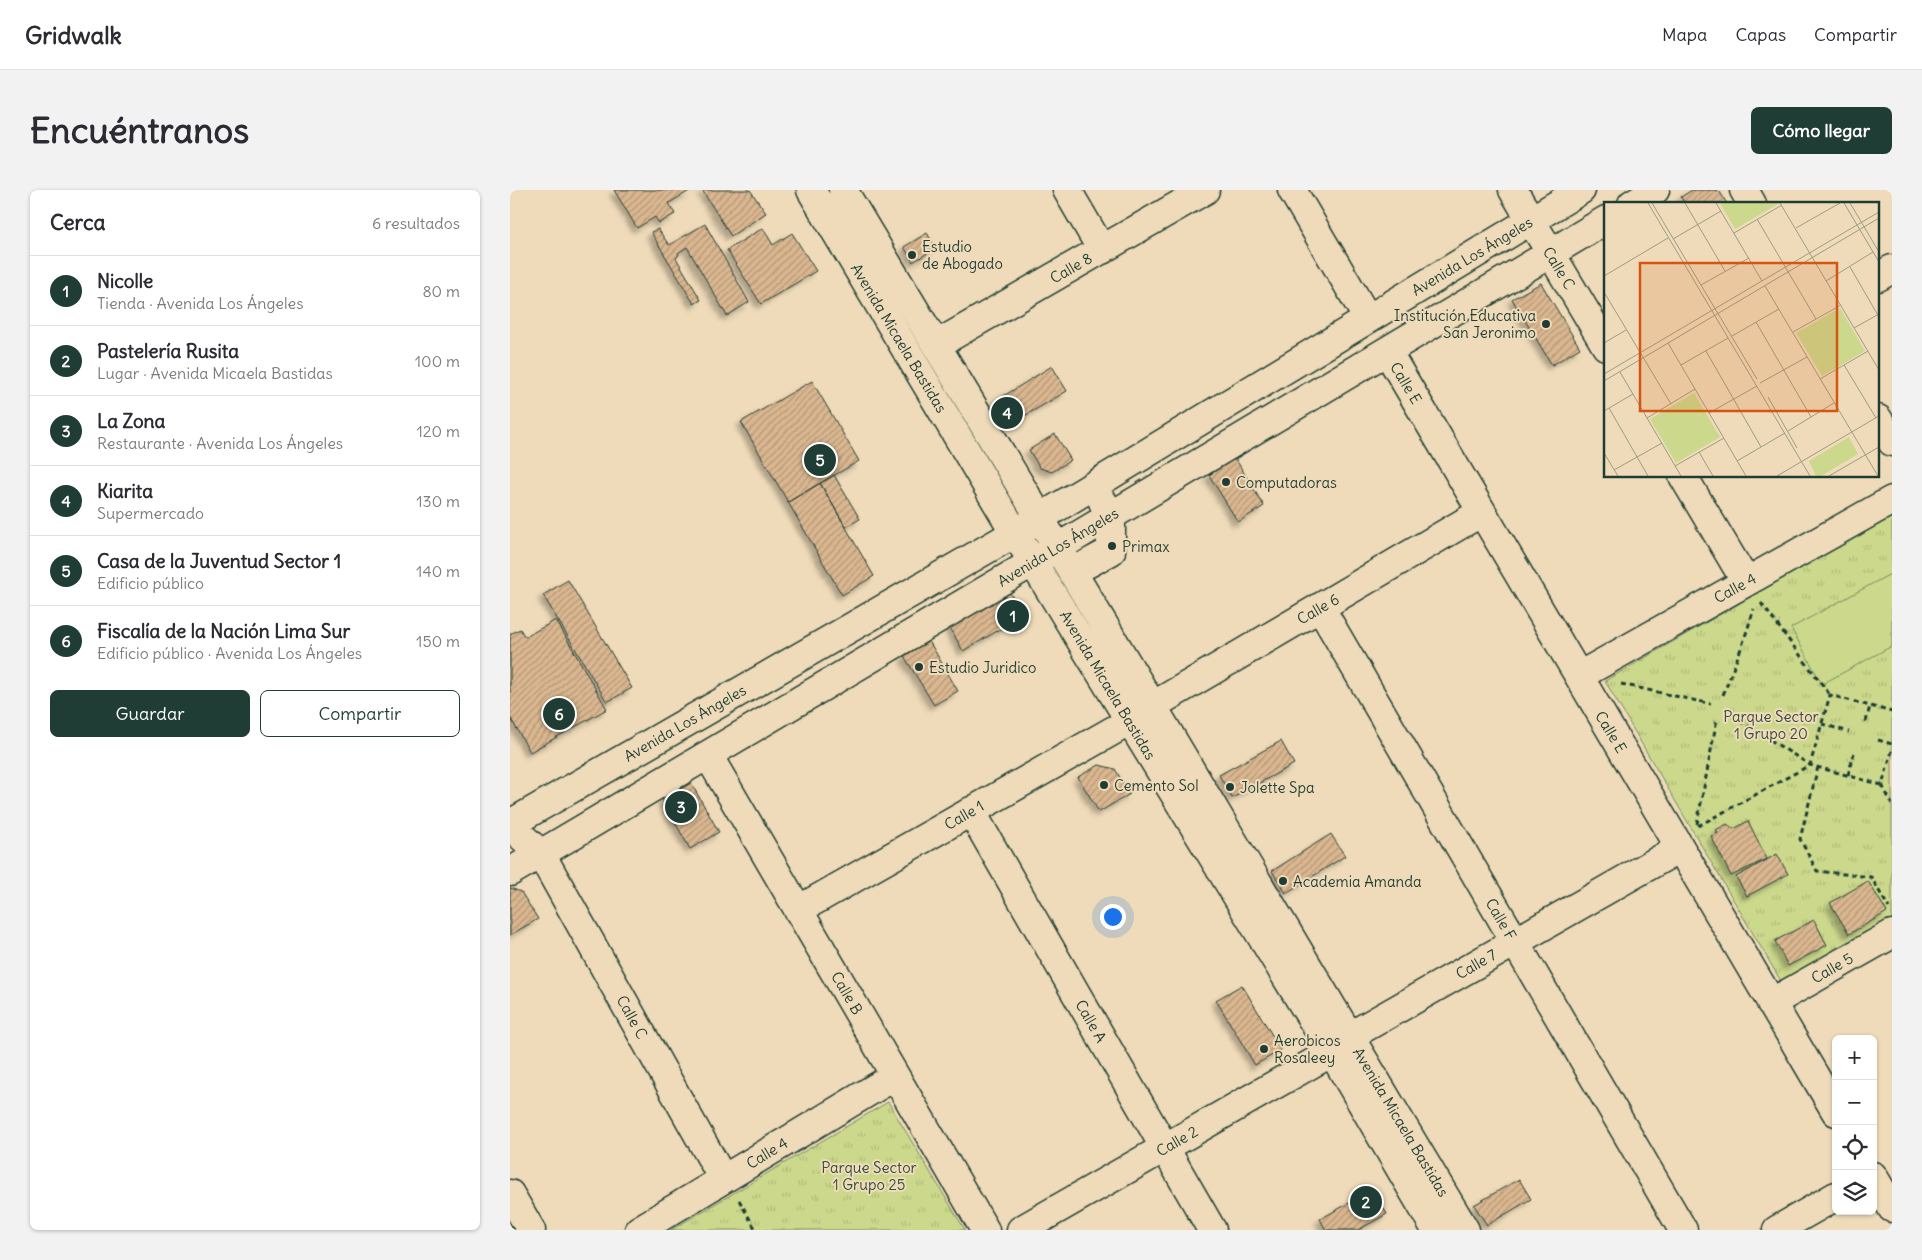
<!DOCTYPE html>
<html lang="es">
<meta charset="utf-8">
<style>
body{margin:0;font-family:Delius,sans-serif;background:#f2f2f3;color:#2b2b33}
.controls{position:absolute;right:15px;bottom:15px;display:grid;overflow:hidden;border-radius:8px;box-shadow:0 1px 4px #0004}
.controls button{width:45px;height:45px;display:grid;place-items:center;padding:0;border:0;border-bottom:1px solid #e1e1e2;background:#fff;color:#2b2b33;font:25px sans-serif}
.you{position:absolute;left:602px;top:726px;width:18px;height:18px;margin:-12px;border:4px solid #fff;border-radius:50%;background:#1a73e8;box-shadow:0 0 0 8px #1a73e833}
.badge{display:grid;place-items:center;width:32px;height:32px;border-radius:50%;background:#1f3d34;color:#fff;font-size:16px;font-weight:700}
.pin{position:absolute;translate:-50% -50%;border:2px solid #fff;box-shadow:0 1px 5px #0006}
.list{margin:0;padding:0;list-style:none}
h2{display:flex;justify-content:space-between;align-items:center;height:65px;margin:0;padding:0 20px;font-size:21px}
h2 small{font-size:16px;font-weight:400;color:#7c7c81}
.list li{display:grid;grid-template-columns:32px 1fr auto;gap:15px;align-items:center;box-sizing:border-box;height:70px;padding:0 20px;border-top:1px solid #e1e1e2}
.list b{display:block;font-size:19px;white-space:nowrap}
.list p{margin:0;font-size:16px;white-space:nowrap;color:#7c7c81}
.list em{font-size:16px;font-style:normal;color:#7c7c81}
.actions{display:flex;gap:10px;padding:15px 20px}
.actions a{flex:1;padding:11px 0;border:1px solid #1f3d34;border-radius:8px;text-align:center;font-size:18px;color:#1f3d34}
.actions .main{background:#1f3d34;color:#fff}
.icon{flex:none;width:28px;height:28px;fill:none;stroke:currentColor;stroke-width:2;stroke-linecap:round;stroke-linejoin:round}
.map{position:relative;flex:none;width:1382px;height:1040px;overflow:hidden;border-radius:8px}
header{display:flex;align-items:center;gap:30px;box-sizing:border-box;height:70px;padding:0 25px;background:#fff;border-bottom:1px solid #e1e1e2}
header strong{font-size:24px}
nav{display:flex;gap:28px;margin-inline-start:auto;font-size:18px}
.intro{display:flex;align-items:center;justify-content:space-between;box-sizing:border-box;height:120px;padding:0 30px}
h1{margin:0;font-size:35px}
.button{padding:12px 22px;border-radius:8px;background:#1f3d34;color:#fff;font-size:18px;font-weight:700}
main{display:flex;gap:30px;padding:0 30px}
aside{flex:1;background:#fff;border-radius:8px;box-shadow:0 1px 4px #0004}
.map>svg:first-child{display:block}
.park{fill:url(#park-tufts);stroke:#768b60}
.pitch{fill:#ccd98c;stroke:#768b60}
.building{fill:url(#building-hatch);stroke:#1f3d34;filter:url(#shadow)}
.lines{fill:none;stroke-linecap:round;stroke-linejoin:round}
.minor-casing{stroke:#1f3d34;stroke-width:31}
.path{stroke:#1f3d34;stroke-width:3;stroke-dasharray:5 4;stroke-linecap:butt}
.minor{stroke:#efdbb9;stroke-width:28}
.poi-dot{fill:#1f3d34;stroke:#efdbb9;stroke-width:2}
.labels{text-anchor:middle;dominant-baseline:central;stroke-width:4;stroke-linejoin:round;paint-order:stroke}
.poi-label{font-size:15px;fill:#1f3d34;stroke:#efdbb9;text-anchor:start}
.street-label{font-size:15px;fill:#1f3d34;stroke:#efdbb9}
.park-label{font-size:15px;fill:#304d3d;stroke:#efdbb9}
.inset-road{fill:none;stroke:#9c9c84;stroke-width:1}
.view{fill:#d45610;fill-opacity:0.15;stroke:#d45610;stroke-width:2.5}
.inset-edge{fill:none;stroke:#1f3d34;stroke-width:2.5}
</style>
<header>
<strong>Gridwalk</strong>
<nav><a>Mapa</a><a>Capas</a><a>Compartir</a></nav>
</header>
<div class="intro"><h1>Encuéntranos</h1><a class="button">Cómo llegar</a></div>
<main>
<aside>
<h2>Cerca<small>6 resultados</small></h2>
<ul class="list">
<li><span class="badge">1</span><div><b>Nicolle</b><p>Tienda · Avenida Los Ángeles</p></div><em>80 m</em></li>
<li><span class="badge">2</span><div><b>Pastelería Rusita</b><p>Lugar · Avenida Micaela Bastidas</p></div><em>100 m</em></li>
<li><span class="badge">3</span><div><b>La Zona</b><p>Restaurante · Avenida Los Ángeles</p></div><em>120 m</em></li>
<li><span class="badge">4</span><div><b>Kiarita</b><p>Supermercado</p></div><em>130 m</em></li>
<li><span class="badge">5</span><div><b>Casa de la Juventud Sector 1</b><p>Edificio público</p></div><em>140 m</em></li>
<li><span class="badge">6</span><div><b>Fiscalía de la Nación Lima Sur</b><p>Edificio público · Avenida Los Ángeles</p></div><em>150 m</em></li>
</ul>
<div class="actions"><a class="main">Guardar</a><a>Compartir</a></div>
</aside>
<div class="map">
<svg width="1382" height="1040" viewBox="0 0 1382 1040">
<defs>
<pattern id="park-tufts" width="24" height="20" patternUnits="userSpaceOnUse" patternTransform="scale(1.25)"><rect width="24" height="20" fill="#ccd98c"/><path d="M3 7l-1-3M5 7V3M7 7l1-3M15 17l-1-3M17 17v-4M19 17l1-3" fill="none" stroke="#afbb79"/></pattern>
<pattern id="building-hatch" width="6" height="6" patternUnits="userSpaceOnUse" patternTransform="scale(1.25)"><rect width="6" height="6" fill="#dbb790"/><path d="M-1 1l2-2M0 6l6-6M5 7l2-2" fill="none" stroke="#b19676"/></pattern>
<filter id="shadow"><feDropShadow dx="-4.5" dy="4.5" stdDeviation="2.5" flood-color="#0004"/></filter>
</defs>
<rect width="100%" height="100%" fill="#efdbb9"/>
<filter id="ink" filterUnits="userSpaceOnUse"><feTurbulence type="fractalNoise" baseFrequency=".02" numOctaves="2"/><feDisplacementMap in="SourceGraphic" scale="10" xChannelSelector="R" yChannelSelector="G"/><feConvolveMatrix kernelMatrix="1 2 1 2 8 2 1 2 1" color-interpolation-filters="sRGB"/></filter>
<g filter="url(#ink)">
<!-- park -->
<path class="park" d="M1382 325V729L1272 793 1095 491Z
M378 912 455 1040H161Z"/>
<!-- pitch -->
<path class="pitch" d="M1382 383V456L1312 494 1281 438Z"/>
<!-- building -->
<path class="building" d="M104 0H181L159 13 165 24 149 33 145 27 127 38Z
M192 0H240L256 23 221 46Z
M1182 0H1206L1210 2 1217 14H1175L1171 7Z
M195 34 239 112 217 126 177 57 168 63 169 65 166 68 191 110 184 114 141 42 148 39 159 55Z
M253 38 263 55 282 43 306 81 251 114 217 60Z
M417 43 426 58 403 72 394 57Z
M1031 93 1070 158 1042 175 1002 109Z
M542 176 557 201 499 235 484 212Z
M302 191 349 271 278 312 231 232Z
M545 244 561 270 542 282 530 278 519 260Z
M725 268 754 316 728 332 699 285Z
M324 285 350 329 336 337 310 293Z
M310 293 364 386 332 405 278 312Z
M58 390 122 498 97 512 33 405Z
M498 399 513 426 453 461 438 434Z
M46 430 97 519 20 562 0 527V444L10 439 15 447Z
M419 451 448 501 424 515 394 466Z
M771 551 784 574 722 608 709 585Z
M589 575 605 579 620 604 589 622 568 587Z
M181 593 209 642 180 659 152 609Z
M1238 631 1257 669 1221 686 1201 646 1208 643 1206 640 1217 634 1224 639Z
M821 644 835 666 776 703 762 681Z
M1267 664 1278 684 1237 706 1226 687Z
M1358 691 1377 722 1339 744 1320 713Z
M0 698 11 702 28 729 0 745Z
M1304 730 1317 755 1278 776 1265 751Z
M732 795 771 860 745 875 706 810Z
M1009 989 1021 1009 977 1035 964 1015Z
M863 1000 877 1024 848 1040H816L810 1029Z"/>
<g class="lines">
<!-- minor casing -->
<g class="minor-casing">
<path id="minor" d="M301 0 505 343 822 862 926 1040
M333 0C541 346 749 693 955 1040
M557 0 592 60
M782 0 858 129
M1003 0 1096 156
M1234 0 1242 14
M1122 14 1145 0
M1368 87 1382 79
M426 155 695 0
M877 161 1326 922
M1368 229 1382 252
M1173 286 1236 392
M562 382 601 361V326L593 312
M810 417 1173 1040
M1069 486 1382 310
M644 515 972 322
M198 565 475 1040
M461 621 702 1040
M0 634 505 343 1071 0
M0 636 31 664 213 989
M0 682 547 358 1096 30
M288 720 620 531
M1261 813 1382 744
M840 846 1170 658
M1363 986 1382 1018
M0 1004 21 1040
M129 1040 385 886
M511 1040 822 862
M1267 1040 1326 1006"/>
</g>
<!-- path -->
<path class="path" d="M1251 413 1320 505
M1111 494 1201 514
M1213 505 1232 456 1244 419
M1222 526 1300 575 1372 595 1382 561
M1356 532 1360 516
M1312 534 1339 542
M1368 550 1382 554
M1308 577 1290 649 1307 681 1361 687 1379 718
M1338 585 1345 559
M1372 595 1382 614
M1187 634 1207 529
M1188 636 1300 575 1320 505 1382 522
M229 1010 246 1040"/>
<!-- minor -->
<use href="#minor" class="minor"/>
</g>
</g>
<!-- markers -->
<g class="poi-dot">
<circle cx="402" cy="65" r="5"/>
<circle cx="1036" cy="134" r="5"/>
<circle cx="716" cy="292" r="5"/>
<circle cx="602" cy="356" r="5"/>
<circle cx="409" cy="477" r="5"/>
<circle cx="594" cy="595" r="5"/>
<circle cx="720" cy="597" r="5"/>
<circle cx="773" cy="691" r="5"/>
<circle cx="754" cy="859" r="5"/>
</g>
<g class="labels">
<!-- poi labels -->
<g class="poi-label">
<text x="412" y="56">Estudio<tspan x="412" dy="17">de Abogado</tspan></text>
<text x="1026" y="125" text-anchor="end">Institución Educativa<tspan x="1026" dy="17">San Jeronimo</tspan></text>
<text x="726" y="292">Computadoras</text>
<text x="612" y="356">Primax</text>
<text x="419" y="477">Estudio Juridico</text>
<text x="604" y="595">Cemento Sol</text>
<text x="730" y="597">Jolette Spa</text>
<text x="783" y="691">Academia Amanda</text>
<text x="764" y="850">Aerobicos<tspan x="764" dy="17">Rosaleey</tspan></text>
</g>
<!-- street labels -->
<g class="street-label">
<text transform="translate(962 66) rotate(-31)">Avenida Los Ángeles</text>
<text transform="translate(561 78) rotate(-30)">Calle 8</text>
<text transform="translate(1049 78) rotate(59)">Calle C</text>
<text transform="translate(389 148) rotate(59)">Avenida Micaela Bastidas</text>
<text transform="translate(896 193) rotate(59)">Calle E</text>
<text transform="translate(548 357) rotate(-31)">Avenida Los Ángeles</text>
<text transform="translate(1225 398) rotate(-29)">Calle 4</text>
<text transform="translate(808 419) rotate(-30)">Calle 6</text>
<text transform="translate(598 495) rotate(59)">Avenida Micaela Bastidas</text>
<text transform="translate(175 533) rotate(-30)">Avenida Los Ángeles</text>
<text transform="translate(1101 542) rotate(59)">Calle E</text>
<text transform="translate(454 625) rotate(-30)">Calle 1</text>
<text transform="translate(991 729) rotate(60)">Calle F</text>
<text transform="translate(966 774) rotate(-30)">Calle 7</text>
<text transform="translate(1322 778) rotate(-30)">Calle 5</text>
<text transform="translate(337 803) rotate(60)">Calle B</text>
<text transform="translate(122 827) rotate(61)">Calle C</text>
<text transform="translate(581 831) rotate(60)">Calle A</text>
<text transform="translate(891 932) rotate(59)">Avenida Micaela Bastidas</text>
<text transform="translate(667 951) rotate(-30)">Calle 2</text>
<text transform="translate(257 963) rotate(-31)">Calle 4</text>
</g>
<!-- park labels -->
<g class="park-label">
<text x="1261" y="526">Parque Sector<tspan x="1261" dy="17">1 Grupo 20</tspan></text>
<text x="359" y="977">Parque Sector<tspan x="359" dy="17">1 Grupo 25</tspan></text>
</g>
</g>
<!-- overview -->
<g transform="translate(1094 12)">
<rect width="275" height="275" fill="#efdbb9"/>
<path d="M245 235 254 252 217 274H212L205 259Z" fill="#ccd98c"/>
<path d="M116 1H174V2L131 27ZM236 106 261 149 218 174 192 131ZM90 191 116 235 72 261 46 217Z" fill="#ccd98c"/>
<path d="M233 115 238 123 223 131 219 123ZM245 133 253 148 245 153 237 138ZM91 231a7 7 0 1 1 14 0a7 7 0 1 1-14 0ZM75 235 84 249 76 254 68 239Z" fill="#ccd98c"/>
<path class="inset-road" d="M44 1 206 274M48 1 153 177M81 1 121 69M112 1 158 79M176 1 275 168M240 1 275 60M246 1 275 50M153 17 212 117M192 26 236 1M130 31 178 3M69 37 117 9M246 65 275 115M0 74 64 36M222 79 269 50M97 83 145 56M161 84 274 274M0 90 67 202M152 120 207 215M250 126 275 112M189 130 237 103M128 134 175 107M0 141 22 128M64 141 142 274M102 149 157 245M77 163 124 136M240 163 272 216M16 170 77 274M0 172 275 10M216 177 264 149M0 179 275 16M156 181 203 155M164 195 193 246M5 206 44 274M0 209 29 192M105 211 153 184M43 216 91 187M184 229 230 201M95 250 109 274M0 251 14 274M133 259 181 231M71 264 120 236M10 268 58 241M173 274 275 214M225 274 275 245"/>
<path class="view" d="M36 61H233V209H36Z"/>
<rect width="275" height="275" class="inset-edge"/>
</g>
</svg>
<div class="controls">
<button>+</button>
<button>−</button>
<button><svg class="icon" aria-label="locate" viewBox="0 0 24 24"><circle cx="12" cy="12" r="6"/><path d="M12 2v4M12 18v4M2 12h4M18 12h4"/></svg></button>
<button><svg class="icon" aria-label="layers" viewBox="0 0 24 24"><path d="M12 4l9 5-9 5-9-5zM3 14l9 5 9-5"/></svg></button>
</div>
<div class="you"></div>
<div class="pin badge" style="left:503px;top:426px">1</div>
<div class="pin badge" style="left:856px;top:1012px">2</div>
<div class="pin badge" style="left:171px;top:617px">3</div>
<div class="pin badge" style="left:497px;top:223px">4</div>
<div class="pin badge" style="left:310px;top:270px">5</div>
<div class="pin badge" style="left:49px;top:524px">6</div>
</div>
</main>
